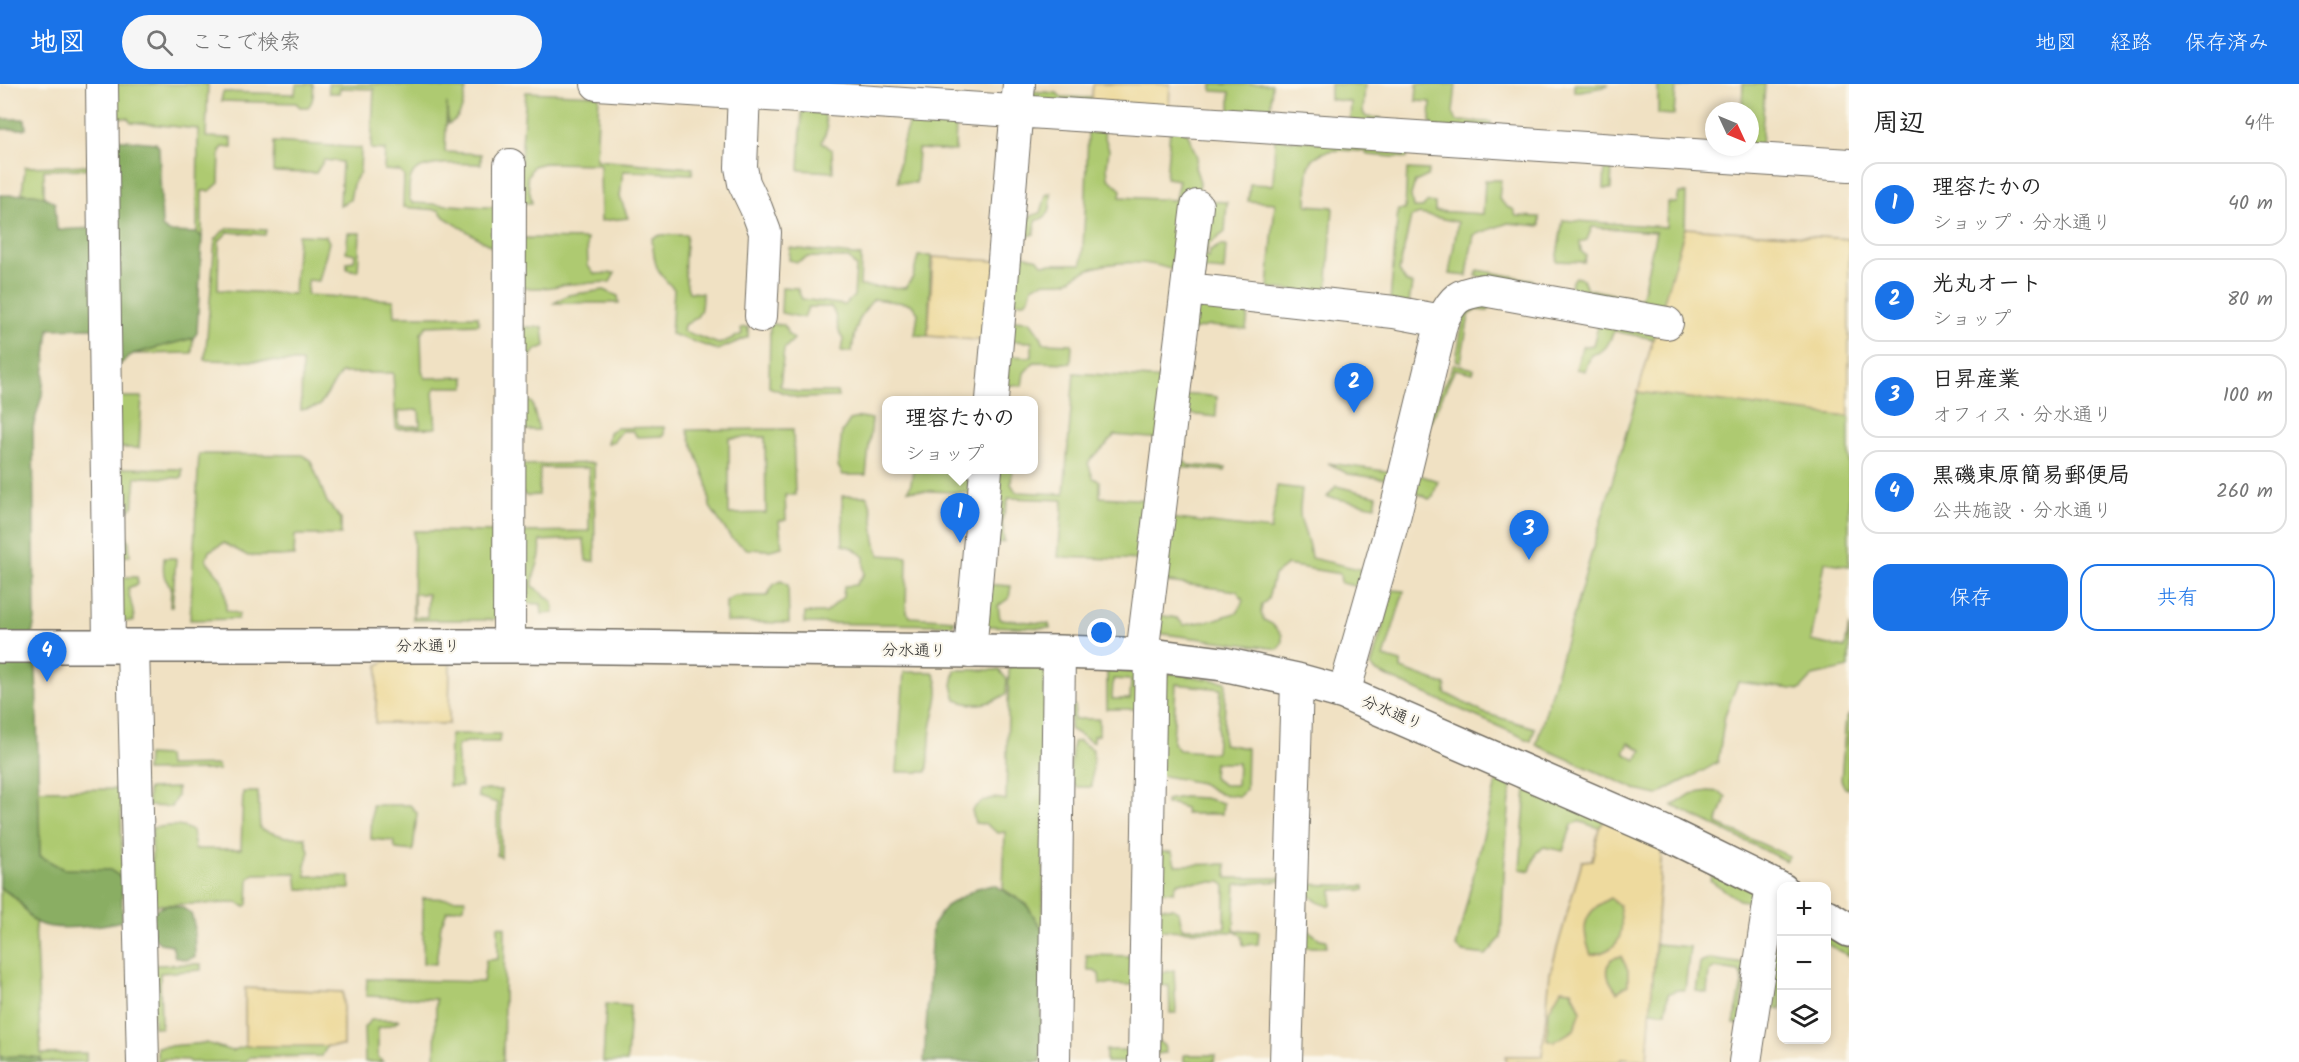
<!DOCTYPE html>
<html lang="ja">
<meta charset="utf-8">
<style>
body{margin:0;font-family:Kalam,"Klee One",sans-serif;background:#f6f6f6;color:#222}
.controls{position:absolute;right:18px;bottom:18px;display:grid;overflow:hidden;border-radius:12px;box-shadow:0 3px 9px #0003}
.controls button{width:54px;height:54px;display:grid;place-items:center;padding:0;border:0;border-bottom:2px solid #e0e0e0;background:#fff;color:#222;font:30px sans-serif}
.compass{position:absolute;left:1705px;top:18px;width:54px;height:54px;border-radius:50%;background:#fff;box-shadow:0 3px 9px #0003;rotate:134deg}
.you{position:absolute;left:1102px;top:549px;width:21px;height:21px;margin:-15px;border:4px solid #fff;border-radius:50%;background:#1a73e8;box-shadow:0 0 0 9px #1a73e833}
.badge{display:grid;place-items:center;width:39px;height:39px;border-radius:50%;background:#1a73e8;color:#fff;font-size:20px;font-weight:700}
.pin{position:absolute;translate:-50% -50px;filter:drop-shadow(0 2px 3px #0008)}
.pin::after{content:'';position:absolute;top:32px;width:21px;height:18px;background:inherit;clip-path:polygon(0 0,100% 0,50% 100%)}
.popup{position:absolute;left:882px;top:312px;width:156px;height:78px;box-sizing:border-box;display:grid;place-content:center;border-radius:12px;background:#fff;filter:drop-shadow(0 2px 4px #0005);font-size:20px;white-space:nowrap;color:#767676}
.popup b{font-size:22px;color:#222}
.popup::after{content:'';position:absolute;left:50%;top:100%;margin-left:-12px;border:12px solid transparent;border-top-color:#fff}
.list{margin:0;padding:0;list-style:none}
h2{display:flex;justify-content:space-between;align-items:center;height:78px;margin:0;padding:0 24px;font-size:26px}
h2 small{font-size:20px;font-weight:400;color:#767676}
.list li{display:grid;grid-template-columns:39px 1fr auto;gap:18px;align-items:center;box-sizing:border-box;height:84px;margin:0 12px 12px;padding:0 12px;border:2px solid #e0e0e0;border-radius:18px}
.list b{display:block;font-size:22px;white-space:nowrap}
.list p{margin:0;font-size:20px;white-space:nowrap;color:#767676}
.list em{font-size:20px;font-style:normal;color:#767676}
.actions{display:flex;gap:12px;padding:18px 24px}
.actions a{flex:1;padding:14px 0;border:2px solid #1a73e8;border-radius:18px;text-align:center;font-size:21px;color:#1a73e8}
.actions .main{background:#1a73e8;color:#fff}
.icon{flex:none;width:33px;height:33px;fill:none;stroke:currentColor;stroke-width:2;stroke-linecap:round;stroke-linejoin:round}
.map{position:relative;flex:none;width:1849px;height:978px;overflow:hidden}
header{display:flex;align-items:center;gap:36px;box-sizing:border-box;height:84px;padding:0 30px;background:#1a73e8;color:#fff}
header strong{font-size:28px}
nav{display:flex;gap:33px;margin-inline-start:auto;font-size:21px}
.search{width:420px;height:54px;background:#f6f6f6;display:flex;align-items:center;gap:15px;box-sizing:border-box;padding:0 21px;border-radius:33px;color:#767676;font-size:22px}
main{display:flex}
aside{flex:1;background:#fff}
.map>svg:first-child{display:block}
.green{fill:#aeca71;stroke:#6c7a4e;stroke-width:1.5;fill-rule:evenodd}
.forest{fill:#8aae63;stroke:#5a6c47;stroke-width:1.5}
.sand{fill:#eeda9e;stroke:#8c8264;stroke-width:1.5;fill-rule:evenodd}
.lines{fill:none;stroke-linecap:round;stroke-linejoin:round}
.minor-casing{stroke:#706b60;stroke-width:34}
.tertiary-casing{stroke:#706b60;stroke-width:36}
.minor{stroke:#fff;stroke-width:32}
.tertiary{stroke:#fff;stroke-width:33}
.labels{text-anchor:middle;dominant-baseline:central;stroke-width:4.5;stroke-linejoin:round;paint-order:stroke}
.street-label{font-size:16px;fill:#2b2b2b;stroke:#fbf7ec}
</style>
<header>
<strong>地図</strong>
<div class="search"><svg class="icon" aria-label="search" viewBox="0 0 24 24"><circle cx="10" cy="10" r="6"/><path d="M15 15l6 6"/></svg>ここで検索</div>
<nav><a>地図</a><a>経路</a><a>保存済み</a></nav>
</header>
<main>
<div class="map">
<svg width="1849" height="978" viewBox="0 0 1849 978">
<rect width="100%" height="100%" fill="#fbf7ec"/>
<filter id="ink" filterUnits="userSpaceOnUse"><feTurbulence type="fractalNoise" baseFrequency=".0167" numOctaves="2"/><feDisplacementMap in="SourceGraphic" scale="12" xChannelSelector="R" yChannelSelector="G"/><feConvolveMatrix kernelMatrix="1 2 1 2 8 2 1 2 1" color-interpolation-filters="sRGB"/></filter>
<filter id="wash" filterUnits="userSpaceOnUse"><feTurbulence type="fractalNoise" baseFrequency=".008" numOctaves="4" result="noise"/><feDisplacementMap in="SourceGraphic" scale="24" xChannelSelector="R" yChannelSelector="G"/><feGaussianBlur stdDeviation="1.35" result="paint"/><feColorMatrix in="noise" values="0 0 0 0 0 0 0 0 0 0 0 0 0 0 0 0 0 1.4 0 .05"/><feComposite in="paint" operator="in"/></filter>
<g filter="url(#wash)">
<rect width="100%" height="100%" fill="#f0e1c3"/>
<!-- green -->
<path class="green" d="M110 0H208L206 53 232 54V64L223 63 220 67 219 99 210 107H202V153L197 149 198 45 131 38 128 34 109 33Z
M296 0H313C314 8 314 17 308 23H300L296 19 221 17 223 8 295 10Z
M328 0H385L466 5C463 19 463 34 448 40L447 19 445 68 481 70V80C465 80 420 76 412 91 408 97 409 107 409 115L413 119 504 124 503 170 444 133 439 126 403 123 404 92 399 87 384 86 385 66 371 65 374 5 340 4 339 9H329Z
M1212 0H1272L1270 31 1230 29V8L1212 7Z
M1330 0H1365L1363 28 1366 33 1381 34 1380 39 1350 37 1351 18 1330 15Z
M1417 0H1456L1453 29 1457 37 1491 38 1490 47 1433 43 1430 37 1431 18 1416 17Z
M1574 0H1608L1604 3 1574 8Z
M1658 0H1691L1676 4 1674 31 1658 30Z
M1743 0H1765L1761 64 1750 63V27H1742Z
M1030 7 1057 9 1061 13 1092 14 1091 21H1032Z
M526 8 599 11 596 76 693 84 692 90 623 87 620 113 628 134 601 137 600 80 544 79 533 82 527 94 532 119H520L521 73Z
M802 27 824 29 827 45 822 58 832 66 833 88 799 86Z
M910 34 956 38 955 67 918 65 916 99 898 98C898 75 902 56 910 34Z
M1088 46 1103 47 1109 66 1107 82 1108 94 1121 106 1120 113 1175 116 1179 96 1166 94 1170 46 1187 48 1197 73 1195 83 1200 98 1198 112 1208 117 1227 118 1225 148 1208 161 1205 173 1209 174 1210 167 1219 162H1226L1224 187 1201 185 1182 190C1152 175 1111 175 1080 189 1076 191 1072 195 1068 197 1055 201 1046 194 1032 203L1029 214 1025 218H1010L1018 136 1041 129 1046 111 1051 109C1050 125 1053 131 1036 137L1034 150 1024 154 1023 171 1038 175 1042 180H1082L1086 110Z
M1275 55 1407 63V74L1368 71 1364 67C1347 67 1315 61 1309 83 1306 94 1308 109 1307 121L1333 123 1327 210 1268 204 1275 119 1248 117 1250 100 1273 101Z
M274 58 361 64 360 88 353 100 350 116 340 122 342 78 324 76 316 89 273 88Z
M1605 76 1612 80 1611 105H1604Z
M92 81 93 85 44 86V112L22 109 25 83Z
M1407 85 1429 86 1428 92 1415 98 1411 111 1413 124H1422L1428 118 1435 119V127L1483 130 1485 96H1501L1499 115 1507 123 1513 125 1516 132 1540 133V142L1508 139 1474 151 1470 170 1467 192 1449 190 1458 138 1420 130 1411 133 1399 187 1406 198 1412 200 1409 219 1390 217 1398 126H1405Z
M1679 109H1686L1685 144 1662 226 1570 208 1572 197 1575 193 1583 195 1587 205 1638 215 1642 212 1656 148 1592 143 1587 156 1580 158 1581 167 1586 172 1584 178 1556 177 1563 136 1666 143 1667 118 1677 119Z
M230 144 266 146 265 151 228 148 219 157 218 206 294 210 298 151 326 152 329 158 319 197 308 196 307 211 394 216 395 232H478L479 240 427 242 421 249 422 287 425 294 465 293V303H437L433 308 436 344 396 345 393 289H341L319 322 301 326 302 278 205 276 215 156 223 147ZM419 326 420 342H399V327Z
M348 149H360L358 187 347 185V178L354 177 355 170 346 168Z
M661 151H687C685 171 682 189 689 208L702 209C702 227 701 234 684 241L683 247 719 260 742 250 741 244 748 243V253L718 266 671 250 674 205C655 187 654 180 652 154Z
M521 154 587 155 588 182 594 190 615 189 610 198 569 200 546 204H521Z
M790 164 861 172 860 202 905 204 913 193 918 172H931L928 252 915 251 918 229 911 220 874 215C858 231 854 247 852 268L841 267 843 255C835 245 839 233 831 223H808L804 234 781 229 782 203 797 204 802 215 845 221 854 212 856 183 849 174 808 173 797 178 789 176Z
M1478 186 1533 196V202L1476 192Z
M604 206 618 212 619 219H554L568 211Z
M1208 216 1249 225 1246 245 1209 242 1193 246 1194 223Z
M1473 218 1491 221 1488 227 1476 226 1469 231 1461 278 1456 276 1465 225Z
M1010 236 1030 237 1042 254 1043 259 1072 260 1071 279 1034 278 1024 289 1022 302 1007 301 1008 272 1032 273V258L1009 257Z
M1599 239 1655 250 1654 255 1614 247C1608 261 1607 267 1591 271L1585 287 1576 285 1582 263 1593 261Z
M770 240 784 241 788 250 794 255 784 265 780 302 797 308H837L838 313 798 314 769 303Z
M520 243H543L545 262 536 266 524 278Z
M193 254 192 269 133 270Z
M1454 280 1474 285 1473 289 1455 285 1429 341 1419 391 1438 397 1433 412 1429 415 1415 408 1425 339Z
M1074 289 1167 295 1162 355 1114 351C1107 363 1096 368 1088 379L1093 394 1100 397V413L1151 416 1145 476 1058 473 1063 416 1009 414 1002 436 1004 458 992 460 998 386H1012L1011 400 1016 408 1064 410Z
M1638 308 1849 333V482L1825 478 1811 557 1845 564 1849 541V584L1813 592 1800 606 1738 598 1725 631 1718 678C1699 691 1677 698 1658 711L1640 707 1536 661ZM1629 659 1642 666 1636 676 1624 669Z
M1194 310 1217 313 1216 333 1181 329 1183 312Z
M522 311 532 319 539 346H522Z
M118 313H142L139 364H117Z
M861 333 872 335 866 391H843L838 382 842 348 850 336Z
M664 343V352L637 353 633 347H622L614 357 607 360 609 348 616 344Z
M793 345 795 411H785L786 436 779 437 782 463 770 466 747 465 731 454 710 423 707 399 687 346ZM765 353 766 429 729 430V354Z
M199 370 303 371 311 377 327 418 341 435V451H295L294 472H248L224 459 209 467 206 476C225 499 225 495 226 526L239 530 238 535 190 536Z
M1176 377 1185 378 1188 381 1226 384 1225 387 1177 383Z
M594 379 595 477H586L584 455 540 457C543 477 532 487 533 502L553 518 554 529 542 530 541 520 520 519 518 448 589 447V384H540L539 411 526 412 520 407 521 381Z
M1328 379 1392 388 1387 395 1348 390Z
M119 384 182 385V394L136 393 133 423 126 429 125 450 129 458 130 472 117 473Z
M913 386H978L976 409 908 406 911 399Z
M1277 402 1302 405C1301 417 1298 429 1302 440 1306 452 1310 461 1311 474L1363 486 1359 503 1341 499 1340 490 1287 481 1274 491 1268 515 1262 521 1261 529 1264 536 1272 540 1282 551V559L1278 565 1157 549 1159 531 1177 534 1184 541 1213 536 1238 528 1243 516 1237 507 1168 498 1162 492 1169 434 1271 446Z
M1336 402 1377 412 1375 422 1327 413Z
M842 412H867C877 431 870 453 880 471L907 473 906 528 911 533 954 536 953 541 804 539 805 529H825L843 513 844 502 856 501 864 490V473L853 464 843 461Z
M414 447 501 448 500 528 493 536H413ZM414 510H428L427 533H414Z
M164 474H176L172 523H170L171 502C162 495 163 485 164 474Z
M116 493H137L138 500 128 504C129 516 134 523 134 537L117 538Z
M781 497 788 501 789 539 726 538V518L735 512H767L773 501Z
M984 500 1011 502 1009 514 998 522 1000 535 1049 540 1050 544 984 542Z
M1393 506 1404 507 1384 573 1401 578V585L1446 601 1445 609 1484 629 1535 644 1531 657 1377 588 1371 582Z
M1039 579 1045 589 1043 847 1026 820 1003 805 1005 748 998 749 985 740 975 739 972 726C982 715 992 712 1006 716L1009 580Z
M955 586H999L1007 595 1006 610C989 621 975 623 956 616L952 601Z
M1107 586 1132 588 1140 596 1139 625H1107ZM1113 595 1131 596 1130 615H1112Z
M904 588H933C944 607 934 625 931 645 929 660 930 673 927 688H897Z
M1171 589 1226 598 1223 660 1247 664 1246 706 1239 712 1220 710 1201 699 1159 691V595ZM1176 600 1221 605 1216 669 1179 666 1173 659ZM1214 679H1238L1237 701H1224L1213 694Z
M1070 621 1075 622 1074 635H1099V651L1093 652V659L1070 645Z
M1849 631V705L1845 704 1841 696 1846 634Z
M450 650H500L499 658H467L457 661 459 694 462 702H449Z
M1079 657 1093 666 1092 703H1077L1069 696 1073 658Z
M147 671 167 672 168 682 218 681 219 686 146 687Z
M1497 695 1511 703 1505 772 1501 854 1486 871 1463 868 1456 863Z
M177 704V712L171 723 148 722V705Z
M1526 704 1605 736 1599 744 1578 737 1572 741 1563 767 1544 763 1536 769 1530 787 1520 785Z
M121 705 122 794 110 786 63 785 40 772 38 706Z
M478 706H501V773L497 771V719L478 713Z
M1708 707 1720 708 1726 713 1717 740 1789 772 1786 777 1673 722 1691 710Z
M243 708H258L260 745 286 753H305L309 768 305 782 306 792H350V805H298L296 789 254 790 249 794 248 820 245 823 238 819 151 821 152 744C166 742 179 739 192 747L195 765H241Z
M1183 713 1204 714 1223 719 1222 730H1186L1185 724 1174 720H1166V716Z
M372 721H410L417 729 413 767 396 765 393 757 371 755Z
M1155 768H1172L1175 781 1226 780 1227 794H1284L1283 797 1236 800 1234 846 1259 847 1258 860 1243 861 1242 852 1238 848 1155 846V823L1173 824 1179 828 1182 844H1225V802L1221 798H1179L1175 802 1174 808 1155 807Z
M1715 784 1758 807 1760 819 1739 816 1710 796Z
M1302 800 1364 802V806H1332L1331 821C1317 822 1312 812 1301 804Z
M0 803 16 815 35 838 41 970 86 969V978H41V974H0Z
M423 814 465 815 464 823 447 827 441 841 436 880 423 879Z
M1610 814 1620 821C1625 849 1622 866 1591 871 1580 843 1583 828 1610 814Z
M1301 820 1306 821 1308 846 1320 855 1326 856 1327 863H1299Z
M1781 831V925L1765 922Z
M498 842 505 843 503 978H435L436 915 366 912 367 895 483 898 486 876 498 875Z
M1826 850 1849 864V872L1827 860Z
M1656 860 1690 863 1685 906H1676L1668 910 1666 928 1650 927Z
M1086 871 1135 872 1134 901 1100 900 1099 890 1094 887H1088Z
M1621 872 1628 886V901L1617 908C1608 896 1604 889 1611 875Z
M1710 875 1745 880 1741 940 1734 939 1743 894 1739 888 1715 884 1709 888 1707 909 1696 907 1700 879Z
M201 880V886L160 889 161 944 154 943 151 881Z
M1174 886 1176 929H1170L1169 902 1158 901V957L1164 962 1166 969 1155 970 1154 891Z
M1561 905 1571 906 1581 927 1574 946 1554 959 1547 955 1548 927Z
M606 920 630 922 627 978H603Z
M371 936H399L394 940 378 944V973L383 978H365L364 943Z
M206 959 232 967 245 962H327L322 972 250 973 245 978H189L188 976 162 975V978H157V963Z
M1106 966H1131V978H1106Z
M1184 971H1215L1214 978H1184Z"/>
<!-- forest -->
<path class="forest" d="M0 35H25L26 45H0Z
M115 55 156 59 159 63 162 143 169 148 197 149 202 153 197 249 193 254 133 270 115 284 93 244 49 245 42 311 33 343 35 536 32 551H0V111C24 113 31 103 55 119L57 146 95 144Z
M0 577H32L36 580 40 772 63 785 110 786 122 794V837C102 842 55 848 37 839 28 834 24 821 16 814 11 810 5 807 0 803Z
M994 801 1026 820 1043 847 1041 978H924L932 842 946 822 977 804Z
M167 821 181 823 191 829 194 840 195 873 186 876 175 873 172 861 160 859 153 853 152 831 156 825Z
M19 972 41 974V978H0V973Z"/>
<!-- sand -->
<path class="sand" d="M1093 0H1170L1169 24 1091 21Z
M1685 144 1849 155V333L1638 308Z
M933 173 997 177 987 257 928 252Z
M385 577 450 578 449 640 375 639 378 581Z
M1605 736 1662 763 1647 976 1622 974 1617 978H1506V972H1542L1550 889 1582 777 1592 776 1599 744ZM1610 814 1619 821C1625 849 1622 866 1591 871 1580 843 1583 828 1610 814ZM1621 872 1628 886V901L1617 908C1608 896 1604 889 1611 875ZM1561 905 1572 906 1581 927 1574 946 1554 958 1547 955 1548 928Z
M245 904 343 908V962H245Z"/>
</g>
<g filter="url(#ink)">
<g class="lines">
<!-- minor casing -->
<g class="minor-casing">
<path id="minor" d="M102 0 109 562
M597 0 1849 81
M744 9 741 83 744 99 756 124 765 148 761 232
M1187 205 1394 228 1442 237
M992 316 1019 0
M133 562 143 978
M509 562 510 81
M970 568 986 386
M1142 571 1197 122
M1344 609 1395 430 1442 237C1453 214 1458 210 1483 206L1667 239
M1054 978 1059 568
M1144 978 1151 571
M1286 978 1297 596
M1745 978 1772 801"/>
</g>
<!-- tertiary casing -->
<g class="tertiary-casing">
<path id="tertiary" d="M0 562H517L1059 568 1151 571 1223 580 1297 596 1344 609 1672 752 1782 806
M1826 832 1849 846"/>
</g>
<!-- minor -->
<use href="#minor" class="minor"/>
<!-- tertiary -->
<use href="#tertiary" class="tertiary"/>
</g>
</g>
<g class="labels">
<!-- street labels -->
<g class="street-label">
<text x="428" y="562">分水通り</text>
<text transform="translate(914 567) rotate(1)">分水通り</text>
<text transform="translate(1392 629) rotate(23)">分水通り</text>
</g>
</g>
</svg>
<div class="controls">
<button>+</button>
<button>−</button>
<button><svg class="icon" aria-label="layers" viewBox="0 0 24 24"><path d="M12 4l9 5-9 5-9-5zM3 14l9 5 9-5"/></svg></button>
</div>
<svg class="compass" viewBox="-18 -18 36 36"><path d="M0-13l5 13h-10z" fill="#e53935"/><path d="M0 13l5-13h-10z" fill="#767676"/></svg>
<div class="you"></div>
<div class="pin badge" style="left:960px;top:459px">1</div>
<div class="popup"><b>理容たかの</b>ショップ</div>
<div class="pin badge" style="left:1354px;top:329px">2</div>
<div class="pin badge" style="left:1529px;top:476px">3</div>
<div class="pin badge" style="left:47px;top:598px">4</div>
</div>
<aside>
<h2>周辺<small>4件</small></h2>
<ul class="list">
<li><span class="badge">1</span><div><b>理容たかの</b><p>ショップ · 分水通り</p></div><em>40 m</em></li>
<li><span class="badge">2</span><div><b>光丸オート</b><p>ショップ</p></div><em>80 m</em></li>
<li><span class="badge">3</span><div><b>日昇産業</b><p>オフィス · 分水通り</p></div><em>100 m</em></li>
<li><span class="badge">4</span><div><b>黒磯東原簡易郵便局</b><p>公共施設 · 分水通り</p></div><em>260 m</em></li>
</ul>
<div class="actions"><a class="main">保存</a><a>共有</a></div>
</aside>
</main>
